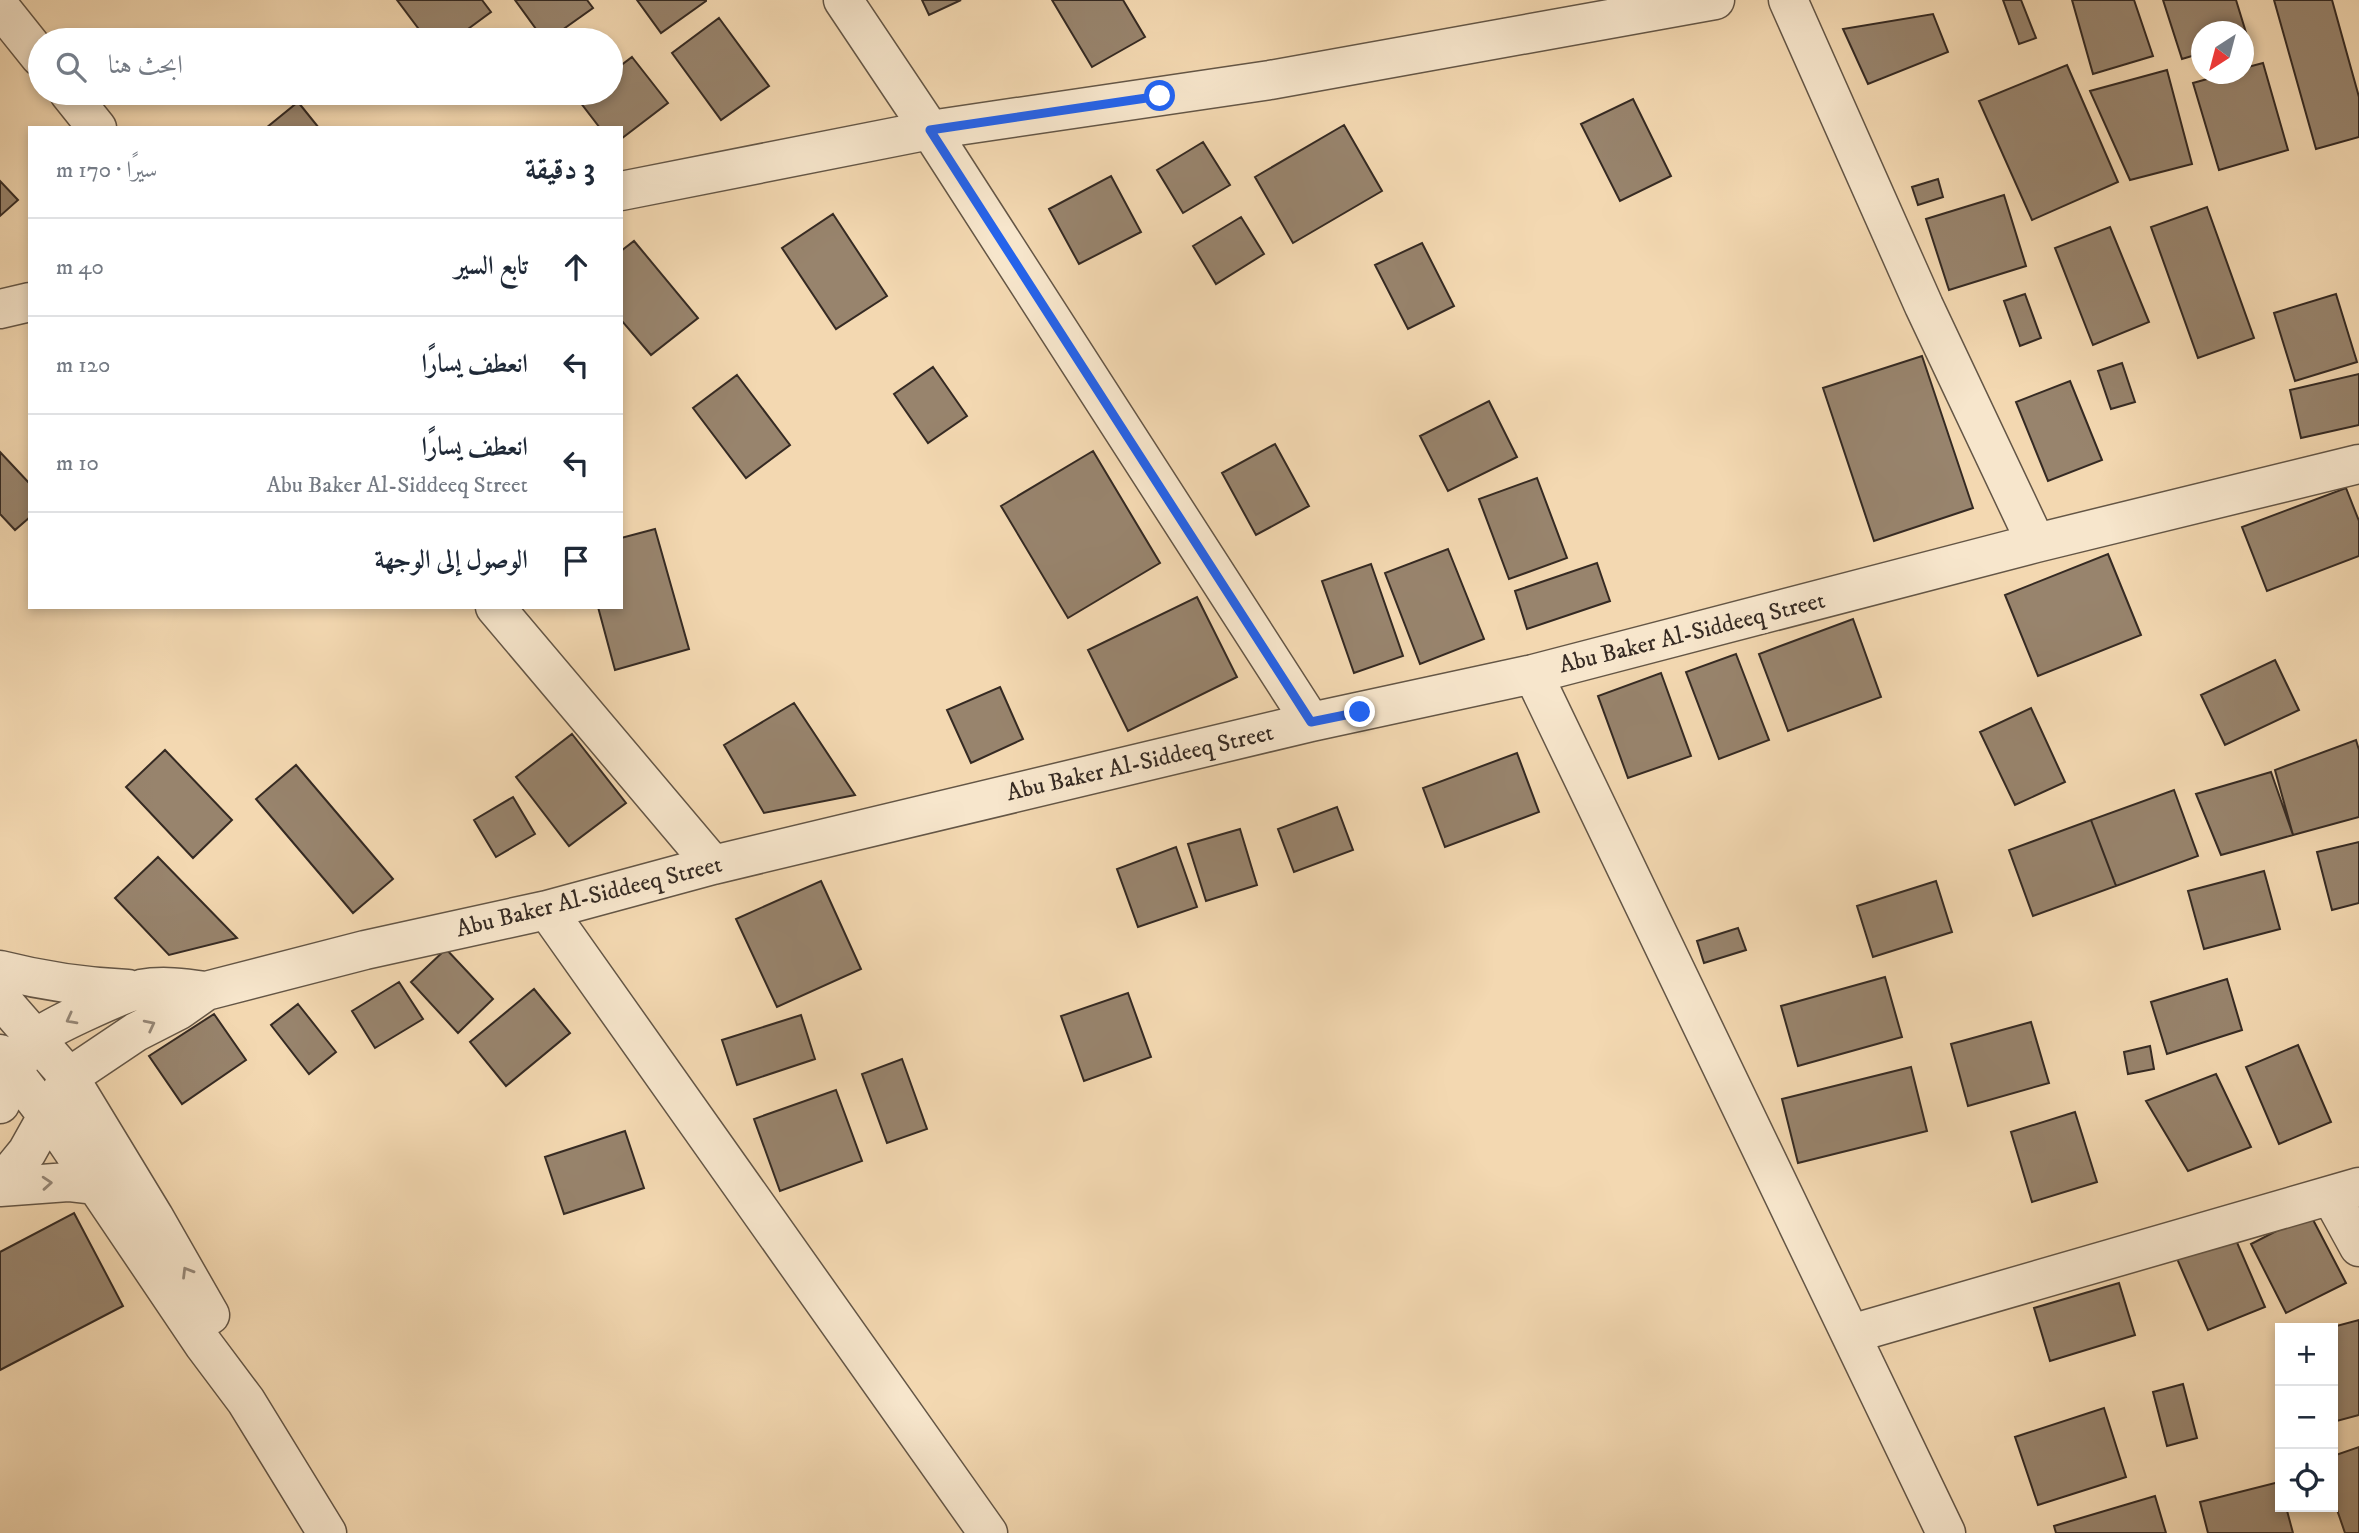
<!DOCTYPE html>
<html lang="ar">
<meta charset="utf-8">
<style>
body{margin:0;font-family:"IM FELL DW Pica",Amiri,serif;background:#f2f2f3;color:#1f2937;direction:rtl}
.controls{position:absolute;right:21px;bottom:21px;display:grid;overflow:hidden;border-radius:0px;box-shadow:0 4px 10px #0003}
.controls button{width:63px;height:63px;display:grid;place-items:center;padding:0;border:0;border-bottom:2px solid #e0e1e3;background:#fff;color:#1f2937;font:35px sans-serif}
.compass{position:absolute;left:2191px;top:21px;width:63px;height:63px;border-radius:50%;background:#fff;box-shadow:0 4px 10px #0003;rotate:216deg}
.stop{position:absolute;width:21px;height:21px;margin:-16px;border:5px solid #2563eb;border-radius:50%;background:#fff}
.stop.end{background:#2563eb;border-color:#fff;box-shadow:0 2px 7px #0008}
.list{margin:0;padding:0;list-style:none}
h2{display:flex;justify-content:space-between;align-items:center;height:91px;margin:0;padding:0 28px;font-size:30px}
h2 small{font-size:23px;font-weight:400;color:#747a83}
.list li{display:grid;grid-template-columns:46px 1fr auto;gap:21px;align-items:center;box-sizing:border-box;height:98px;padding:0 28px;border-top:2px solid #e0e1e3}
.list b{display:block;font-size:26px;white-space:nowrap}
.list p{margin:0;font-size:23px;white-space:nowrap;color:#747a83}
.list em{font-size:23px;font-style:normal;color:#747a83}
.icon{flex:none;width:38px;height:38px;fill:none;stroke:currentColor;stroke-width:2;stroke-linecap:round;stroke-linejoin:round}
.map{position:relative;flex:none;width:2359px;height:1533px;overflow:hidden;direction:ltr}
.search{position:absolute;background:#fff;box-shadow:0 4px 10px #0003;left:28px;top:28px;width:595px;height:77px;display:flex;align-items:center;gap:18px;box-sizing:border-box;padding:0 24px;border-radius:38px;color:#747a83;font-size:26px}
.panel{position:absolute;background:#fff;box-shadow:0 4px 10px #0003;left:28px;top:126px;width:595px;height:483px;border-radius:0px;direction:rtl}
.map>svg:first-child{display:block}
.building{fill:#98846d;stroke:#352a23;stroke-width:2}
.lines{fill:none;stroke-linecap:round;stroke-linejoin:round}
.street-casing{stroke:#645646;stroke-width:41}
.street{stroke:#f7e6cc;stroke-width:38}
.oneway{stroke:#968878}
.route{stroke:#2563eb;stroke-width:9}
.labels{text-anchor:middle;dominant-baseline:central;stroke-width:7;stroke-linejoin:round;paint-order:stroke}
.street-label{font-size:24px;fill:#352a23;stroke:#f7e6cc}
</style>
<div class="map">
<svg width="2359" height="1533" viewBox="0 0 2359 1533">
<rect width="100%" height="100%" fill="#f3d8b1"/>
<filter id="stains"><feTurbulence type="fractalNoise" baseFrequency=".00286" numOctaves="4"/><feColorMatrix values="0 0 0 0 .2 0 0 0 0 .09 0 0 0 0 .02 0 0 0 .5 -.17"/></filter>
<radialGradient id="worn" r=".72"><stop offset=".6" stop-color="#630" stop-opacity="0"/><stop offset="1" stop-color="#630" stop-opacity=".3"/></radialGradient>
<!-- building -->
<path class="building" d="M397 0H482L491 12 453 40H427Z
M515 0H587L593 8 548 40H544Z
M637 0H706V1L661 33Z
M922 0H961L929 15Z
M1052 0H1123L1145 37 1092 67Z
M2003 0H2021L2036 38 2019 44Z
M2072 0H2134L2153 56 2093 74Z
M2163 0H2236L2248 39 2244 40V32H2202V53L2182 59Z
M2274 0H2332L2359 97V137L2316 149Z
M1933 14 1948 52 1868 84 1843 29Z
M719 18 769 86 721 120 672 53Z
M632 57 668 103 621 139V128H600L577 98 585 93H611V73Z
M2263 63 2288 150 2219 170 2193 83 2225 74H2244V68Z
M2067 65 2118 182 2032 220 1979 101Z
M2167 70 2192 164 2130 180 2090 91Z
M1633 99 1671 176 1620 201 1581 124Z
M298 102 319 128H266Z
M1344 125 1382 191 1293 243 1255 177Z
M1203 142 1230 185 1183 213 1157 170Z
M1111 176 1141 232 1079 264 1049 209Z
M1938 179 1943 197 1918 205 1912 187Z
M0 181 18 200 0 216Z
M2004 195 2026 266 1949 290 1926 219Z
M2207 207 2254 338 2198 358 2151 227Z
M833 214 887 296 836 329 782 248Z
M1241 217 1264 254 1216 284 1193 246Z
M2110 227 2149 322 2093 345 2055 248Z
M634 241 698 318 651 355 621 320V251Z
M1422 243 1454 306 1408 329 1375 265Z
M2025 294 2041 338 2020 346 2004 301Z
M2336 294 2357 362 2295 381 2274 313Z
M1922 356 1973 508 1874 541 1823 388Z
M2122 363 2135 402 2111 409 2098 371Z
M933 367 967 416 928 443 894 394Z
M2359 374V425L2301 438 2290 390Z
M737 375 790 445 746 478 693 408Z
M2070 381 2102 460 2048 481 2016 402Z
M1489 401 1517 457 1448 491 1420 436Z
M1275 444 1309 506 1256 535 1222 473Z
M1093 451 1160 563 1068 618 1001 506Z
M0 452 30 484V517L15 530 0 514Z
M1537 478 1567 558 1509 579 1479 499Z
M2346 488 2359 521V556L2267 591 2242 527Z
M655 529 689 649 615 670 598 607H621V538Z
M1448 549 1484 639 1420 664 1385 573Z
M2108 554 2141 635 2038 676 2005 595Z
M1597 563 1610 601 1527 629 1515 591Z
M1371 564 1403 656 1354 673 1322 581Z
M1197 597 1237 677 1128 731 1088 650Z
M1853 619 1881 697 1788 731 1759 654Z
M1736 654 1769 740 1719 759 1686 672Z
M2275 660 2299 710 2225 745 2201 695Z
M1661 673 1691 756 1628 778 1598 696Z
M1000 687 1023 739 971 763 947 710Z
M794 703 855 795 764 813 724 745Z
M2031 708 2065 782 2015 805 1980 732Z
M572 734 626 803 569 846 516 777Z
M2356 740 2359 750V817L2293 835 2275 770Z
M165 750 232 820 193 858 126 787Z
M1517 753 1539 812 1445 847 1423 788Z
M296 765 393 879 353 913 256 799Z
M2271 772 2293 835 2221 855 2196 794Z
M2174 790 2198 856 2116 886 2091 820Z
M513 797 535 834 496 857 474 820Z
M1337 807 1353 850 1294 872 1278 829Z
M2091 820 2116 886 2033 916 2009 850Z
M1240 829 1257 885 1206 901 1188 844Z
M2359 842V903L2332 910 2317 852Z
M1176 847 1197 907 1138 927 1117 869Z
M158 857 237 938 169 955 115 898Z
M2264 871 2280 929 2204 949 2188 891Z
M821 881 861 969 777 1007 736 919Z
M1936 881 1952 932 1873 957 1857 906Z
M1738 928 1746 950 1704 963 1697 941Z
M446 949 493 999 458 1033 411 982Z
M1885 977 1902 1037 1798 1066 1781 1006Z
M2227 979 2242 1030 2167 1054 2151 1002Z
M399 982 423 1019 375 1048 352 1011Z
M534 989 570 1033 506 1086 470 1042Z
M1128 993 1151 1057 1084 1081 1061 1016Z
M298 1004 336 1052 309 1074 271 1025Z
M214 1014 246 1060 182 1104 149 1056Z
M801 1015 815 1059 737 1085 722 1040Z
M2031 1022 2049 1083 1968 1106 1951 1044Z
M2298 1045 2331 1122 2279 1144 2246 1067Z
M2150 1046 2154 1069 2128 1074 2124 1052Z
M902 1059 927 1129 887 1143 862 1074Z
M1911 1067 1927 1131 1798 1163 1782 1099Z
M2216 1074 2251 1147 2188 1171 2146 1101Z
M836 1090 862 1161 780 1191 754 1119Z
M2075 1112 2097 1182 2032 1202 2011 1132Z
M625 1131 644 1188 564 1214 545 1157Z
M74 1213 123 1306 0 1370V1252Z
M2310 1214 2346 1283 2286 1313 2251 1244Z
M2232 1231 2265 1307 2208 1330 2175 1254Z
M2119 1283 2135 1335 2050 1361 2034 1308Z
M2359 1320V1415L2333 1422V1328H2329Z
M2183 1384 2197 1438 2167 1446 2153 1392Z
M2104 1408 2126 1477 2038 1505 2015 1437Z
M2359 1447V1533H2345L2333 1498V1456Z
M2279 1482 2280 1507H2286L2293 1533H2208L2200 1502Z
M2155 1496 2166 1533H2056L2054 1526Z"/>
<g class="lines">
<!-- street casing -->
<g class="street-casing">
<path id="street" d="M843 0 930 130 1311 722
M1788 0 1924 306 2036 543
M0 7 40 57
M69 93 97 128
M621 191 930 130 1270 80 1715 0
M0 309 30 302
M495 607 713 865
M1533 674 1946 1533
M547 910 988 1533
M0 970C43 981 84 987 128 989
M0 998 69 1077 154 1217 210 1315
M0 1054 65 1139 204 1345 246 1401 327 1533
M0 1104C10 1083 18 1059 33 1041 45 1028 122 994 141 989 162 985 185 988 206 991
M0 1185 27 1152 69 1077 136 1032 179 1010 206 991 365 950 547 910 713 865 1311 722 1533 674 2036 543 2359 464
M0 1187 68 1182 94 1185
M2331 1196 2359 1247
M1851 1334 2359 1187"/>
</g>
<!-- street -->
<use href="#street" class="street"/>
</g>
<!-- one-way arrows -->
<defs><path id="oneway-chevron" d="M-2-3.5L2.5 0L-2 3.5" fill="none" stroke-width="1.6" stroke-linecap="round" stroke-linejoin="round" transform="scale(1.75)"/></defs>
<g class="oneway">
<use href="#oneway-chevron" transform="translate(71 1019) rotate(152)"/>
<use href="#oneway-chevron" transform="translate(150 1025) rotate(-27)"/>
<use href="#oneway-chevron" transform="translate(47 1183) rotate(-4)"/>
<use href="#oneway-chevron" transform="translate(187 1272) rotate(-121)"/>
</g>
<g class="lines">
<!-- route -->
<path class="route" d="M1160 96 930 130 1311 722 1360 712"/>
</g>
<g class="labels">
<!-- street labels -->
<g class="street-label">
<text transform="translate(1692 633) rotate(-14)">Abu Baker Al-Siddeeq Street</text>
<text transform="translate(1140 763) rotate(-13)">Abu Baker Al-Siddeeq Street</text>
<text transform="translate(589 897) rotate(-14)">Abu Baker Al-Siddeeq Street</text>
</g>
</g>
<rect width="100%" height="100%" filter="url(#stains)"/>
<rect width="100%" height="100%" fill="url(#worn)"/>
</svg>
<div class="controls">
<button>+</button>
<button>−</button>
<button><svg class="icon" aria-label="locate" viewBox="0 0 24 24"><circle cx="12" cy="12" r="6"/><path d="M12 2v4M12 18v4M2 12h4M18 12h4"/></svg></button>
</div>
<svg class="compass" viewBox="-18 -18 36 36"><path d="M0-13l5 13h-10z" fill="#e53935"/><path d="M0 13l5-13h-10z" fill="#747a83"/></svg>
<div class="stop" style="left:1160px;top:96px"></div>
<div class="stop end" style="left:1360px;top:712px"></div>
<div class="search"><svg class="icon" aria-label="search" viewBox="0 0 24 24"><circle cx="10" cy="10" r="6"/><path d="M15 15l6 6"/></svg>ابحث هنا</div>
<section class="panel">
<h2>3 دقيقة<small>سيرًا · 170 m</small></h2>
<ul class="list">
<li><svg class="icon" aria-label="ahead" viewBox="0 0 24 24"><path d="M12 20V5M6 11l6-6 6 6"/></svg><div><b>تابع السير</b></div><em>40 m</em></li>
<li><svg class="icon" aria-label="left" viewBox="0 0 24 24"><path d="M17 20v-9H6M10 6l-5 5 5 5"/></svg><div><b>انعطف يسارًا</b></div><em>120 m</em></li>
<li><svg class="icon" aria-label="left" viewBox="0 0 24 24"><path d="M17 20v-9H6M10 6l-5 5 5 5"/></svg><div><b>انعطف يسارًا</b><p>Abu Baker Al-Siddeeq Street</p></div><em>10 m</em></li>
<li><svg class="icon" aria-label="arrive" viewBox="0 0 24 24"><path d="M6 21V4h12l-3 4 3 4H6"/></svg><div><b>الوصول إلى الوجهة</b></div></li>
</ul>
</section>
</div>
